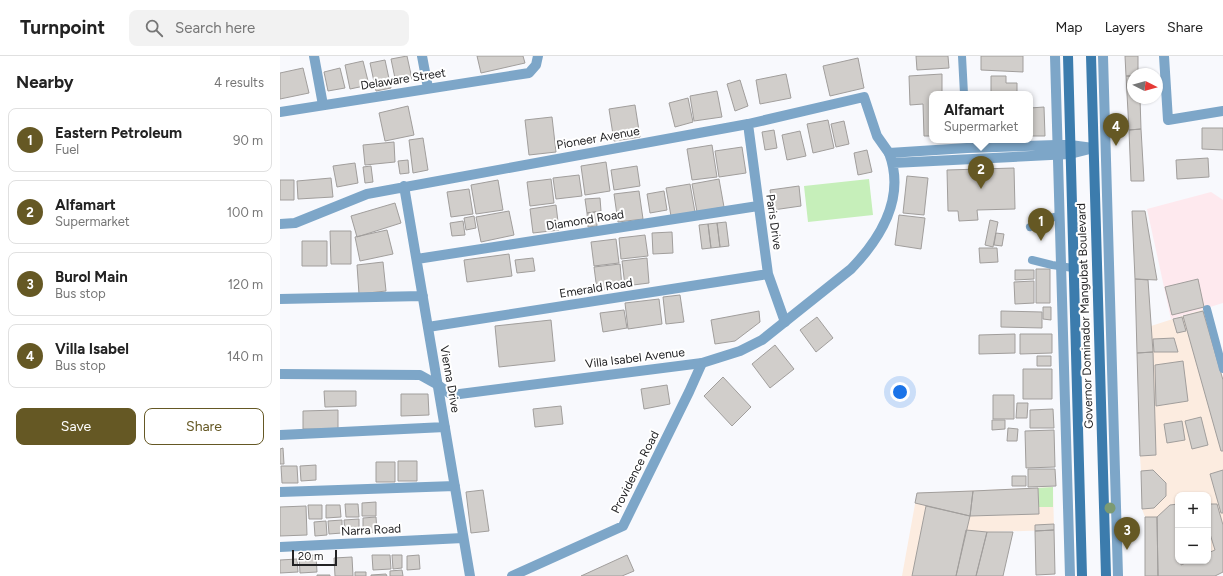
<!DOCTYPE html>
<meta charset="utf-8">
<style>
body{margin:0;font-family:Figtree,sans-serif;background:#f2f2f2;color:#222}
.controls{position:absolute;right:12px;bottom:12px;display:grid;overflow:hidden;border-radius:8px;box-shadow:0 1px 3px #0004}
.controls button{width:36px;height:36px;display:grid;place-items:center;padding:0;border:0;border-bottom:1px solid #e0e0e0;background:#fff;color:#222;font:20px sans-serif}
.compass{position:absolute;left:847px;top:12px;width:36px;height:36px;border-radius:50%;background:#fff;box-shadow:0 1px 3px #0004;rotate:96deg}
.scale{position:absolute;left:12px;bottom:10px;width:45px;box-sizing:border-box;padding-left:4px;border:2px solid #232325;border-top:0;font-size:11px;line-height:14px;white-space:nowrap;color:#232325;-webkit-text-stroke:3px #fff;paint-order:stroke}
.you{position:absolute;left:620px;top:336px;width:14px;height:14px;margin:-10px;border:3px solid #fff;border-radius:50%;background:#1a73e8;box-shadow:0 0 0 6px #1a73e833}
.badge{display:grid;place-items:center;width:26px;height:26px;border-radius:50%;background:#655824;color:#fff;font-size:13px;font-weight:700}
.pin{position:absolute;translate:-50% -33px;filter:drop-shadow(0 1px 2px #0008)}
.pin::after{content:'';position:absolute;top:21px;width:14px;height:12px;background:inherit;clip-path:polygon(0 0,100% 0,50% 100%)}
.popup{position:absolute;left:649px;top:35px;width:104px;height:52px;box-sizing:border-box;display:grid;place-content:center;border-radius:8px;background:#fff;filter:drop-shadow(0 1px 3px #0005);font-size:13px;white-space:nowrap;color:#767676}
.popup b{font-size:15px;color:#222}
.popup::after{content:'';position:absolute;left:50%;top:100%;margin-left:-8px;border:8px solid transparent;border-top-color:#fff}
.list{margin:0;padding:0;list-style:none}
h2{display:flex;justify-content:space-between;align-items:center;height:52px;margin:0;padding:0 16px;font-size:17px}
h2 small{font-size:13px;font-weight:400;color:#767676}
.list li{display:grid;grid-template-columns:26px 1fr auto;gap:12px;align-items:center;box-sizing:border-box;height:64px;margin:0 8px 8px;padding:0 8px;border:1px solid #e0e0e0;border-radius:8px}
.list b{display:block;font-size:15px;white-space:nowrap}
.list p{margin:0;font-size:13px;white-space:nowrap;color:#767676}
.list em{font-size:13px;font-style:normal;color:#767676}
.actions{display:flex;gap:8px;padding:12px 16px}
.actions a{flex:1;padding:9px 0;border:1px solid #655824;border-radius:8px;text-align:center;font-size:14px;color:#655824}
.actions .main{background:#655824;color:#fff}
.icon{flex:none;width:22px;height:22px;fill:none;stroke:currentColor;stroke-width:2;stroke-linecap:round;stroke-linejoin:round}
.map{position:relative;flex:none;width:943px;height:520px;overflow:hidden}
header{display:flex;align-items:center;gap:24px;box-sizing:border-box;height:56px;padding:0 20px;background:#fff;border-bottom:1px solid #e0e0e0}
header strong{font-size:19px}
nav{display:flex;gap:22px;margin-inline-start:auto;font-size:14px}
.search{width:280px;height:36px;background:#f2f2f2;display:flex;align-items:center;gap:10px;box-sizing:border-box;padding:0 14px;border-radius:8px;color:#767676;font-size:15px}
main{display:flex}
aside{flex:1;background:#fff}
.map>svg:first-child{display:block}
.commercial{fill:#fee9ee}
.education{fill:#fcece0;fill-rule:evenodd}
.green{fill:#c6efba}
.building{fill:#d1cecb;stroke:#a19e9c}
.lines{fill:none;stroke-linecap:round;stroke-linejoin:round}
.service{stroke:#7da6c8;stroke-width:8}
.minor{stroke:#7da6c8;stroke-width:10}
.tertiary{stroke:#7da6c8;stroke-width:10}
.secondary{stroke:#3c7cad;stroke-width:10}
.tree{fill:#7c9a72}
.labels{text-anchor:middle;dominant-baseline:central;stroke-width:4;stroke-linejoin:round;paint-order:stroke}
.street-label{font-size:12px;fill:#232325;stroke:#fff}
</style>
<header>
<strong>Turnpoint</strong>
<div class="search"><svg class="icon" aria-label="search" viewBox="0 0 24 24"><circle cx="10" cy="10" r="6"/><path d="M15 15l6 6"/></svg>Search here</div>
<nav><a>Map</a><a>Layers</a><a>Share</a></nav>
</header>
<main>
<aside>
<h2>Nearby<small>4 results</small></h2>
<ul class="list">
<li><span class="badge">1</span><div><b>Eastern Petroleum</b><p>Fuel</p></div><em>90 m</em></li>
<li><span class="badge">2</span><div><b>Alfamart</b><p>Supermarket</p></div><em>100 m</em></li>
<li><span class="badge">3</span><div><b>Burol Main</b><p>Bus stop</p></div><em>120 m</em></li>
<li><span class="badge">4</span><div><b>Villa Isabel</b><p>Bus stop</p></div><em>140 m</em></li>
</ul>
<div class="actions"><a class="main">Save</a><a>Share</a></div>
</aside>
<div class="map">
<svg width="943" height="520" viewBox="0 0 943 520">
<rect width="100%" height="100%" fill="#f8f9fd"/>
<!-- commercial -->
<path class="commercial" d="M931 136 943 144V247L891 263 867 153Z"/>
<!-- education -->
<path class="education" d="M924 253 943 322V516L935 520H878L877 461H865L862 453 874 452 886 440V427L873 414 861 415 860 400 876 399 871 270ZM898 439H928V505H898Z
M773 431 774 474 707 476 696 520H622L637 437Z"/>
<!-- green -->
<path class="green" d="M589 123 593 159 528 166 524 130Z
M773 431V451H759L758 432Z"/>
<!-- building -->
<path class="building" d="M127 0 132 23 116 27 111 3Z
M197 0H243L245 7 201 17Z
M636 0H668L669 12 637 14Z
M701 0H743V16L701 14Z
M845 0H858V18H853V20H846Z
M578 2 584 32 550 40 543 10Z
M105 4 111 32 96 35 90 7Z
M83 5 89 29 70 33 65 9Z
M23 12 29 37 0 43V17Z
M60 12 65 32 48 35 44 16Z
M506 18 511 42 480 48 476 24Z
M662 18V38H652V80H644L643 48 630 49 629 20Z
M711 20H726V27H737V38H711Z
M846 20H853V42H860L861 73 849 74Z
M460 24 468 50 455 55 447 28Z
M437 35 442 61 414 65 410 40Z
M408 42 413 66 395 71 389 47Z
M355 49 360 81 334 85 329 53Z
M128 50 134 79 105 85 99 57Z
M764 51 765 80H750V52Z
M272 61 276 96 249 99 245 64Z
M548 64 554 92 533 97 527 68Z
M564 65 569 88 556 91 551 68Z
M922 72H943V94L922 93Z
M861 73 864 125H851L849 74Z
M494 74 497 92 485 94 482 76Z
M520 75 526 100 507 104 502 79Z
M143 82 148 114 133 117 129 84Z
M114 86 115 106 85 109 83 89Z
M432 89 437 121 412 124 407 93Z
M462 91 466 117 439 121 435 95Z
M587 94 592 116 578 119 574 97Z
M928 102 929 121 897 123 896 104Z
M128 104 129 117 120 118 118 105Z
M326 106 330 135 305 139 301 110Z
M75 107 78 127 57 131 53 110Z
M91 110 93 126 85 127 83 111Z
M357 110 360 130 334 134 331 114Z
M734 112 735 153 697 154 698 164 679 165 678 155H668L667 114Z
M299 119 302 140 276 143 273 122Z
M627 120 648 122 644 159 623 157Z
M51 122 53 141 18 143 17 125Z
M271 123 274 147 250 150 247 126Z
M439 123 444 151 417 156 412 128Z
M0 124H14V144H0Z
M218 124 223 154 196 158 191 129Z
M410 128 415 156 391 160 386 132Z
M519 130 521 150 493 154 490 134Z
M189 133 193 158 171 161 167 136Z
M359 135 363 163 338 166 334 138Z
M384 135 387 154 370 157 367 138Z
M320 142 321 155 307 157 305 143Z
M115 147 121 167 77 181 71 160Z
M276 149 279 174 253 177 250 153Z
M229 155 234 179 201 186 196 161Z
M852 155H865L877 224 855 223Z
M316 156 317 170 308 171 307 157Z
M619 159 645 162 641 193 615 189Z
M194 160 196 172 186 174 184 162Z
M710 164 718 166 713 191 705 189Z
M183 165 185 179 172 180 170 167Z
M446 166 449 190 440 191 437 167Z
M437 167 440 191 431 192 428 168Z
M428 168 431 192 422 193 419 169Z
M107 174 113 198 80 205 75 181Z
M50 175H71V208H51Z
M392 176 393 197 373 198 372 177Z
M716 177 724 178 722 190 714 189Z
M365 179 368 200 341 203 339 182Z
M336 183 339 207 314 210 311 186Z
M22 185H47V210H22Z
M699 192H717L718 206 700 207Z
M229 198 232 220 187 226 184 204Z
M253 202 255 215 237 217 235 204Z
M367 202 369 227 345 230 342 205Z
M103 206 106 235 79 238 77 209Z
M340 208 342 231 317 234 314 211Z
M756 213H770V247H756Z
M735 214H754V223L735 224Z
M855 223 868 224 873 296 857 297Z
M918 223 924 251 892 259 885 231Z
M754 225V247L735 248 734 226Z
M400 239 404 266 386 268 383 241Z
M379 243 382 268 348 273 345 247Z
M763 251H771V264L763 263Z
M344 254 347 272 323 276 320 257Z
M479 255 480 266 455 285 435 288 431 264Z
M721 255 762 256V272L721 271Z
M923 255 943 324V395H941L903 260Z
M537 261 553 282 536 296 520 274Z
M902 261 906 275 897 277 893 263Z
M271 264 275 305 219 311 215 270Z
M735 278V297L699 298V279Z
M740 278H772V297L740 298Z
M894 282 898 296H874L873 283Z
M495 289 514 313 490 332 472 308Z
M873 296 876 399 860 400 857 297Z
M757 300H771V310H757Z
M903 305 908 345 876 350 875 309Z
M743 313H772V343H743Z
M443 321 471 351 452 370 424 340Z
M387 329 390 348 364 353 361 333Z
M44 335H76V350L45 351Z
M121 338H148L149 359 121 360Z
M713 339H734V363H713Z
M737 347H748L747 362H736Z
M281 350 283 368 255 371 253 353Z
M773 353 774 372H750V354Z
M58 354V373H23V355Z
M921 361 928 389 912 393 905 365Z
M712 364H725V373L712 374Z
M902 365 905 384 887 387 884 368Z
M728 372 738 373 737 385H727Z
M774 374 775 411 746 412 745 375Z
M3 392 4 408H0V393Z
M118 405H137V425H118Z
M96 406H115V426H96Z
M36 409V424L21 425 20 410Z
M1 410H17L18 427H2Z
M748 413H775L776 430 748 431Z
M873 414 886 427V440L874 452 862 453 861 415Z
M943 414V457H941L930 418Z
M732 420H746V430H732Z
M758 432 759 458 690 460 693 435Z
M203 434 209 475 191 477 186 436Z
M693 435 690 460 635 447 637 437Z
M96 446V460H82V447Z
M65 448H78L79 461H66Z
M898 448V505H901V509L910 505H928V497L935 494 930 478H928V448H937L943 469V516L935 520H878L877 461 890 449Z
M28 449H42V463H29Z
M46 449H60L61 461 46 462Z
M26 450 27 479 0 480V451Z
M646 450 690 460 676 520H632Z
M96 461 97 476 83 477V462Z
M865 461H877L878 520H865Z
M79 463V476L65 477 64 464Z
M62 464V477L49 478 48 465Z
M46 465 47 479 35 480 34 466Z
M774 468V474L755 475V469Z
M686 474 707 476 696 520H676Z
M774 474 775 518 756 519 755 475Z
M707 476H733L723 520H696Z
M36 499 37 516 20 517 19 500Z
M92 499H110L111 513 93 514Z
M112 499H122V512L113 513Z
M139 499 140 513 127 514V500Z
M347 499 354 515 342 520H301Z
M72 501 73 520H55L54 502Z
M17 503 18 516 0 517V504Z
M122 514 123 520H110V515Z
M75 516H86V520H75Z
M106 518 107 520H91V519Z
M37 519H50V520H37Z"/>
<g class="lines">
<!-- service -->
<path class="service" d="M682 0 684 38
M750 171 770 162 779 160
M752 204 772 209 793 212
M927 253 943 313"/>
<!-- minor -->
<path class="minor" d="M34 0 43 49
M142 0 148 32
M775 0 790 520
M823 0 838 520
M884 0 888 64 943 55
M0 56 249 17 256 9 258 0
M468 68 488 218 505 266
M124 130 190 520
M0 168 15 167 87 138 468 68 584 41 597 80 609 97
M137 203 478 150
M0 243 143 240
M148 271 488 218
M0 379 165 371
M0 436 175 430
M0 491 183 482
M232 520 343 470 409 336 422 307"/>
<!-- tertiary -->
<path class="tertiary" d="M613 107 790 98 810 93
M0 318 140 319 158 329 172 339 422 307 460 295 482 284 571 213C601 182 626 142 609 97L687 92 777 89H790L813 92"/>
<!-- secondary -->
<path class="secondary" d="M788 0 802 520
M811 0 826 520"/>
</g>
<!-- trees -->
<circle class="tree" cx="830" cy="452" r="5.5"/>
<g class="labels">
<!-- street labels -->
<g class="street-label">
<text transform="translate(123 23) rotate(-9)">Delaware Street</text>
<text transform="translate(318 82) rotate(-10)">Pioneer Avenue</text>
<text transform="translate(305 164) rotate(-9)">Diamond Road</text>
<text transform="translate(494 166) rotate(82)">Paris Drive</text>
<text transform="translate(316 232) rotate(-9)">Emerald Road</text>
<text transform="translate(805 260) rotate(-92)">Governor Dominador Mangubat Boulevard</text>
<text transform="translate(355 302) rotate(-7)">Villa Isabel Avenue</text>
<text transform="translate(170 323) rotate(80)">Vienna Drive</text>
<text transform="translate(355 416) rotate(-63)">Providence Road</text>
<text transform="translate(91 474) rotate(-3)">Narra Road</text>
</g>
</g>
</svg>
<div class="controls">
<button>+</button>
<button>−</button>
</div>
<svg class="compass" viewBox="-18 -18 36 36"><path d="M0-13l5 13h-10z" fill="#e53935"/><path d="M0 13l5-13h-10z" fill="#767676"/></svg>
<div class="scale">20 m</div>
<div class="you"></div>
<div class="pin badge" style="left:761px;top:185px">1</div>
<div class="pin badge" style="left:701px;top:133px">2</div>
<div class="popup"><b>Alfamart</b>Supermarket</div>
<div class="pin badge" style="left:847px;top:494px">3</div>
<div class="pin badge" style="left:836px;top:90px">4</div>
</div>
</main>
